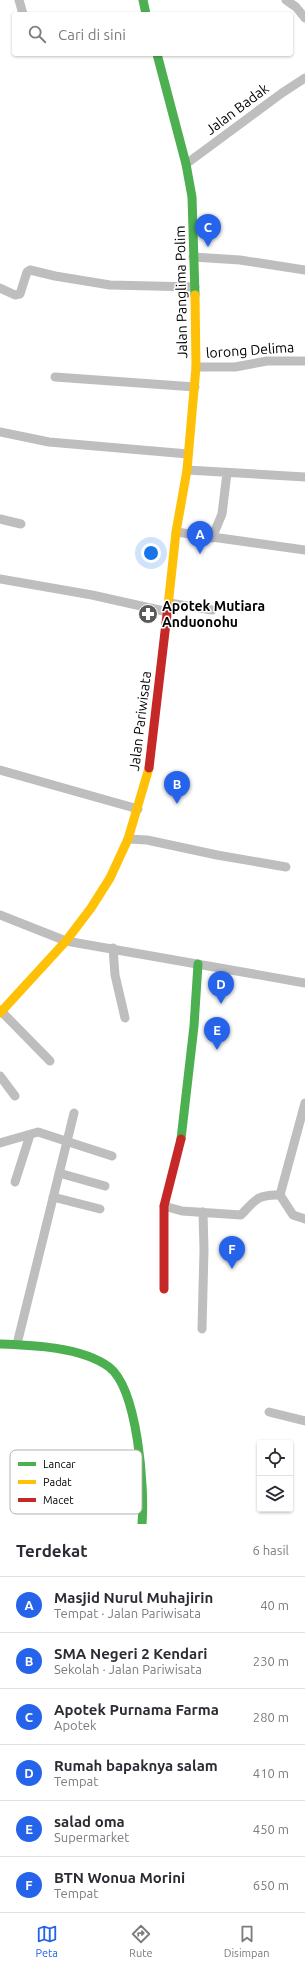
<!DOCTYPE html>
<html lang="id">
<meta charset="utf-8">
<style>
body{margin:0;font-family:Ubuntu,sans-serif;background:#f2f2f3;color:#2b2b33}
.controls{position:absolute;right:12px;bottom:12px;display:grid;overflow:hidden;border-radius:4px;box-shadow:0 1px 3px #0004}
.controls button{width:36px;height:36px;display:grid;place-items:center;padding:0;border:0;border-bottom:1px solid #e1e1e2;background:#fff;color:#2b2b33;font:20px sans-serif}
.you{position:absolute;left:151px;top:553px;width:14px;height:14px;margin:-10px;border:3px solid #fff;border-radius:50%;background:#1a73e8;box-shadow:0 0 0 6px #1a73e833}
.badge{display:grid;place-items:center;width:26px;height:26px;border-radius:50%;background:#2563eb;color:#fff;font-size:13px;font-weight:700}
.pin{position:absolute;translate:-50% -33px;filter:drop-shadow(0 1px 2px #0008)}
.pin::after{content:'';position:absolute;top:21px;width:14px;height:12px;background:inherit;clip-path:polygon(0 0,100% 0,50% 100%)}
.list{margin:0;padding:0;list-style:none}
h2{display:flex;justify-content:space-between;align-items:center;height:52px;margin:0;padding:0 16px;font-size:17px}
h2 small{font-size:13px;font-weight:400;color:#7c7c81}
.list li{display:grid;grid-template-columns:26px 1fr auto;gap:12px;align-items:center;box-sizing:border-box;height:56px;padding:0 16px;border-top:1px solid #e1e1e2}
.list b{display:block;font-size:15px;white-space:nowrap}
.list p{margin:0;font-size:13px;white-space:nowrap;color:#7c7c81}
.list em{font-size:13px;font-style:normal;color:#7c7c81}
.icon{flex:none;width:22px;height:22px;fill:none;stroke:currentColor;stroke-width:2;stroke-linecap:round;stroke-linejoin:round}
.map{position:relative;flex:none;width:305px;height:1524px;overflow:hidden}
.search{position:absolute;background:#fff;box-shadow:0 1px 3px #0004;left:12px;right:12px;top:12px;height:44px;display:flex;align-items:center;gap:10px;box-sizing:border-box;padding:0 14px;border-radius:4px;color:#7c7c81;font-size:15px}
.sheet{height:388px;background:#fff}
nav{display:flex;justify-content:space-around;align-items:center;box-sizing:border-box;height:56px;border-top:1px solid #e1e1e2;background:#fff;font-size:11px;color:#7c7c81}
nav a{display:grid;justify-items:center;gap:2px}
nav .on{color:#2563eb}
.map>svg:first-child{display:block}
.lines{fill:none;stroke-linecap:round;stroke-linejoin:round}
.street{stroke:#bebebe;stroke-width:9}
.fast{stroke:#4caf50;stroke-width:9}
.slow{stroke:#ffc107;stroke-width:9}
.jam{stroke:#c62828;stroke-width:9}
.labels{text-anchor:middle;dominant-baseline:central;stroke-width:3;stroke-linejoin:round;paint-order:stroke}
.street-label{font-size:14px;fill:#000;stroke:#fff}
.poi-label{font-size:14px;font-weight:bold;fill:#000;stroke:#fff;text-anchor:start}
.key{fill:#fff;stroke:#b2b2b2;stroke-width:1}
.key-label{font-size:11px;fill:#000}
</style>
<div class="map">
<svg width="305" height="1524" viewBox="0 0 305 1524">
<rect width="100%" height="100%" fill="#fff"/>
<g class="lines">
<!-- street -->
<path class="street" d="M19 0 23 14
M286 0 296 7 305 18
M186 164 282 93 305 78
M193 257 240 260 305 270
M0 288 15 295 20 294 27 272 30 270 55 276 110 285 195 287
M196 367H235L267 361H305
M55 377 195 387
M0 432 49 442 188 454
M187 470 305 477
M0 519 21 524
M176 532 305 550
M212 538 222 514 227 473
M0 579 92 595 168 612
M169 603 212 610
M0 770 138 809
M128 839 147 840 217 855 286 867
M0 915 66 941 305 983
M113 948 115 975 125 1018
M0 1010 50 1061
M0 1076 15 1096
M305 1103 280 1195 293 1215 305 1219
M0 1143 38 1132 112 1156
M59 1173 105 1186
M15 1182 30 1135
M53 1197 100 1209
M164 1206 182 1211 241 1215C255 1200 258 1194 280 1195
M202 1329 204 1250 203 1212
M17 1344 74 1113
M269 1412 305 1421"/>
<!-- fast -->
<path class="fast" d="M143 0 146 14
M157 54 186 164 192 197 195 295
M181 1139 194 1026 198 964
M0 1344C32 1345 82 1347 109 1367 138 1389 145 1489 142 1524"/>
<!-- slow -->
<path class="slow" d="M168 606 176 532 187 470 196 367 195 295
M0 1013 66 941 91 908 110 878 128 839 149 768"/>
<!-- jam -->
<path class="jam" d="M149 768 168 606
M164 1289V1206L181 1139"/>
</g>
<!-- icons -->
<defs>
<g id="pharmacy-disc" transform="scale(1)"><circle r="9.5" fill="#595959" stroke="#fff"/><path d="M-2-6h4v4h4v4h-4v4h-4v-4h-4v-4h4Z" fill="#fff"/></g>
</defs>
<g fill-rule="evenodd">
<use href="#pharmacy-disc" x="148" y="614"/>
</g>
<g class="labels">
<!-- street labels -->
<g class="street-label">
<text transform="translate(237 109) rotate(-37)">Jalan Badak</text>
<text transform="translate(181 292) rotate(-91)">Jalan Panglima Polim</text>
<text transform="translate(250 350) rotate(-4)">lorong Delima</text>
<text transform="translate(140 721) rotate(-83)">Jalan Pariwisata</text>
</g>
<!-- poi labels -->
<g class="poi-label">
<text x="162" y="606">Apotek Mutiara<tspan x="162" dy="16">Anduonohu</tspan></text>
</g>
</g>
<!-- legend -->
<rect x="10" y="1450" width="132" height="64" rx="6" class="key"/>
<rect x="18" y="1462" width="18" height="4" fill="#4caf50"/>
<rect x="18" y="1480" width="18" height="4" fill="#ffc107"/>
<rect x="18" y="1498" width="18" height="4" fill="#c62828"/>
<g class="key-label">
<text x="43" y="1468">Lancar</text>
<text x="43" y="1486">Padat</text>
<text x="43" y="1504">Macet</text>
</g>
</svg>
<div class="controls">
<button><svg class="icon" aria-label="locate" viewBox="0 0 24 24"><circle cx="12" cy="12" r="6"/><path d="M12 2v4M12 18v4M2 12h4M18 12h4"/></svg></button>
<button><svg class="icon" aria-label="layers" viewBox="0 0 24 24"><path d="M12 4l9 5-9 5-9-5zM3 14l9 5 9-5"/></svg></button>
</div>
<div class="you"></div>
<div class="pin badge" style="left:200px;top:554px">A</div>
<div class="pin badge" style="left:177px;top:804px">B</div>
<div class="pin badge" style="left:208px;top:247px">C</div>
<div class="pin badge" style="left:221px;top:1004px">D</div>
<div class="pin badge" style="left:217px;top:1050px">E</div>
<div class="pin badge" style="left:232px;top:1269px">F</div>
<div class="search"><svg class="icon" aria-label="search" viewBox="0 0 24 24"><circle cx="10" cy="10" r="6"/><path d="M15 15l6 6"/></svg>Cari di sini</div>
</div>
<section class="sheet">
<h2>Terdekat<small>6 hasil</small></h2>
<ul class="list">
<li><span class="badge">A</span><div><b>Masjid Nurul Muhajirin</b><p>Tempat · Jalan Pariwisata</p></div><em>40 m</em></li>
<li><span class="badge">B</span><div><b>SMA Negeri 2 Kendari</b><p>Sekolah · Jalan Pariwisata</p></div><em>230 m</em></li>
<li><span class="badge">C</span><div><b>Apotek Purnama Farma</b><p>Apotek</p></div><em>280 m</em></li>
<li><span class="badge">D</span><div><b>Rumah bapaknya salam</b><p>Tempat</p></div><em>410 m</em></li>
<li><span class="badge">E</span><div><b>salad oma</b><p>Supermarket</p></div><em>450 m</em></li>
<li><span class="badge">F</span><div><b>BTN Wonua Morini</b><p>Tempat</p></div><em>650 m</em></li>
</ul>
</section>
<nav>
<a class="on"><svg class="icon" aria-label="map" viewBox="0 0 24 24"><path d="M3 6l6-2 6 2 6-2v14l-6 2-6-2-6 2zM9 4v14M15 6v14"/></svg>Peta</a>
<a><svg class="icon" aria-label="directions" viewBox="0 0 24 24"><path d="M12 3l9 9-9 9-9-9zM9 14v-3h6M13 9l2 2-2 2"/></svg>Rute</a>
<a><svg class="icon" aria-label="saved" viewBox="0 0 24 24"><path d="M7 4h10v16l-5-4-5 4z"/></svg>Disimpan</a>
</nav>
